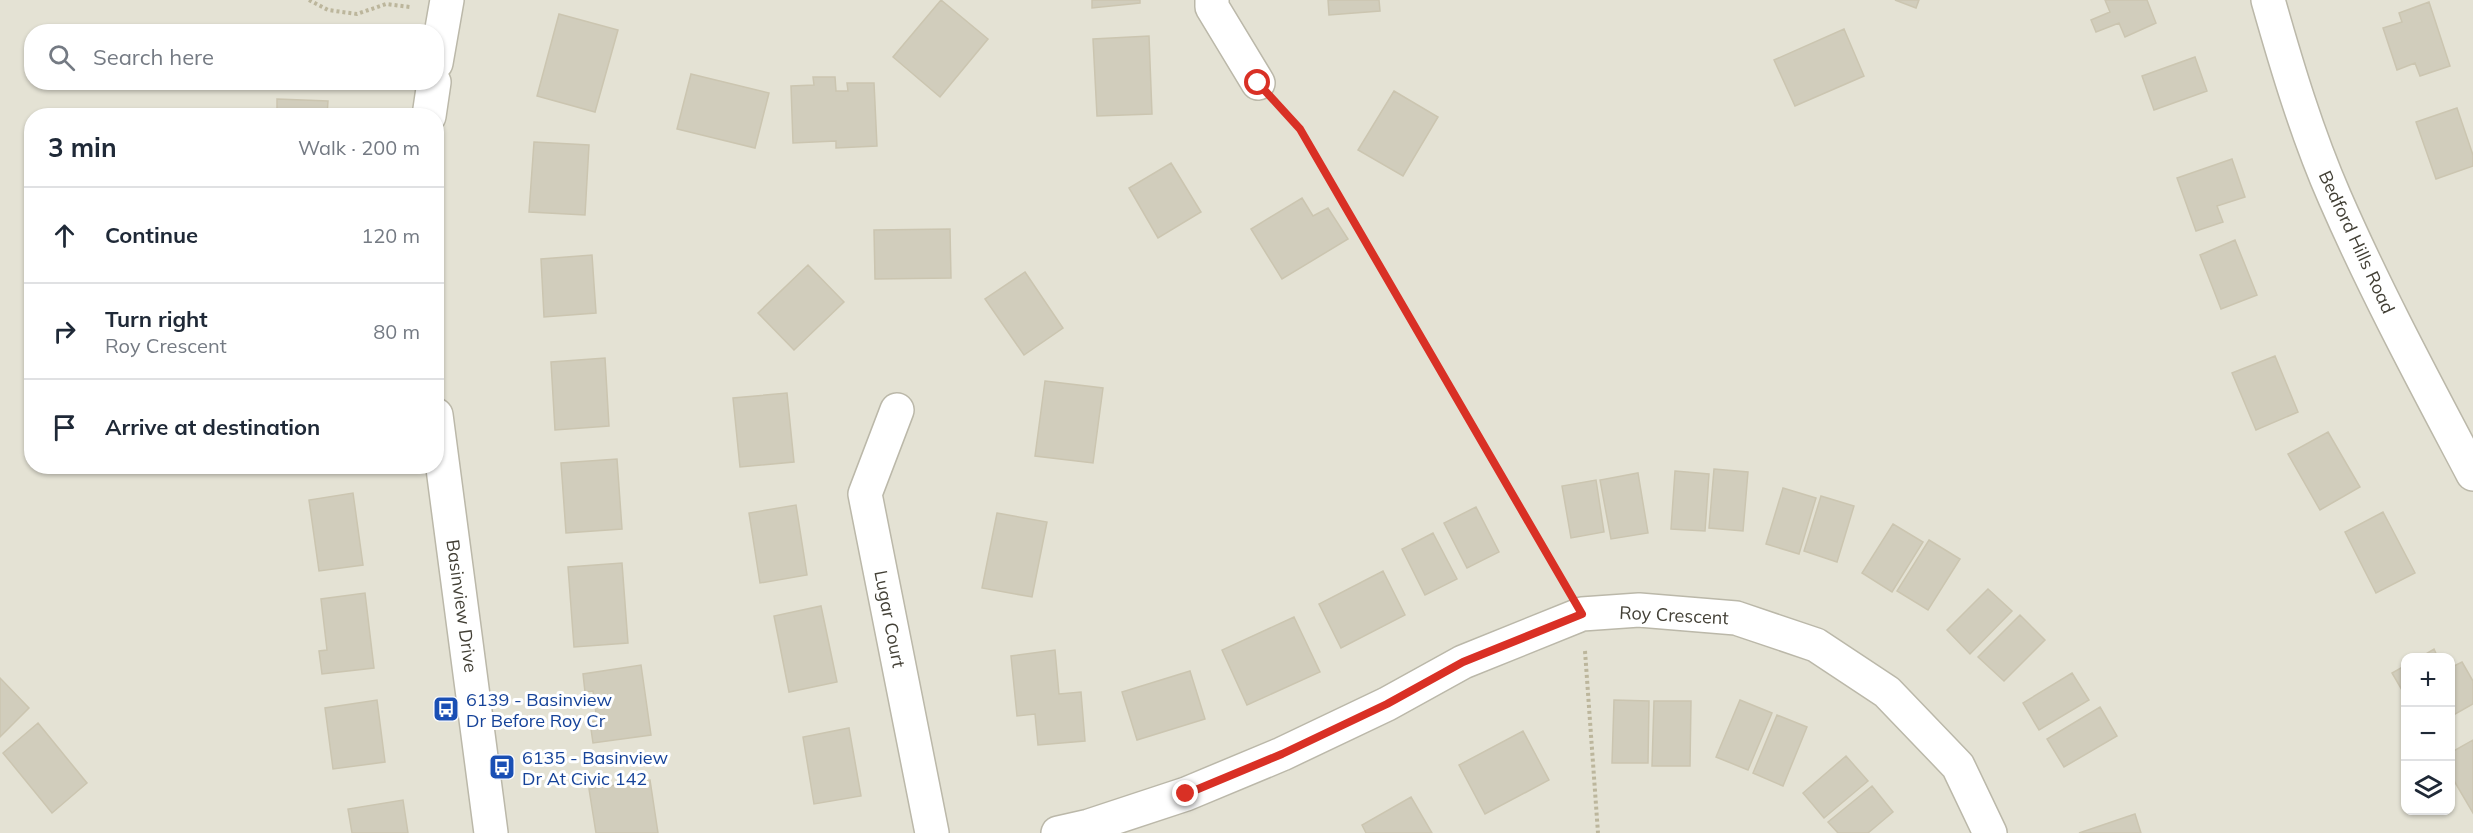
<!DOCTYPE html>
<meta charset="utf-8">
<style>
body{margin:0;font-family:Mulish,sans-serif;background:#f2f2f3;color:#1f2937}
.controls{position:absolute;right:18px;bottom:18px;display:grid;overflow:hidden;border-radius:12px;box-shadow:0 2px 4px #0004}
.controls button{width:54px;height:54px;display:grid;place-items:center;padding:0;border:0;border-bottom:2px solid #e0e1e3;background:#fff;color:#1f2937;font:30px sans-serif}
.stop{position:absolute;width:18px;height:18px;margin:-14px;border:4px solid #d93025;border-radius:50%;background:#fff}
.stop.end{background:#d93025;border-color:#fff;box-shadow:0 2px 6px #0008}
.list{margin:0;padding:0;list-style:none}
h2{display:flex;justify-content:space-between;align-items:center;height:78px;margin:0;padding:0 24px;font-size:26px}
h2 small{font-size:20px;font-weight:400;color:#747a83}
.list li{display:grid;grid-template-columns:39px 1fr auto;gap:18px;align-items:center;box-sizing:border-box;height:96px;padding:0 24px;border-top:2px solid #e0e1e3}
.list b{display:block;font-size:22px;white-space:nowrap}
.list p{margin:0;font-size:20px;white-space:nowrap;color:#747a83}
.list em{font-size:20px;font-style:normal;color:#747a83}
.icon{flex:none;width:33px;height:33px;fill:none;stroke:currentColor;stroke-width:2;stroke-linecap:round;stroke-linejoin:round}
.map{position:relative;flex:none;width:2473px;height:833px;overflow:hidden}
.search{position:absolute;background:#fff;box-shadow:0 2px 4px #0004;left:24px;top:24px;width:420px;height:66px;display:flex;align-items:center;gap:15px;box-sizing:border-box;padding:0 21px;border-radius:24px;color:#747a83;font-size:22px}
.panel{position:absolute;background:#fff;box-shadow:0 2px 4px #0004;left:24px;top:108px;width:420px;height:366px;border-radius:24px}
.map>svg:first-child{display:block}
.residential{fill:#e4e2d4;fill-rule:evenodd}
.building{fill:#d1cdbc;stroke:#cbc5b0;stroke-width:1.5}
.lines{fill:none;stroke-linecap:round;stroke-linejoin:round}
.minor-casing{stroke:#bbb8a9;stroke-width:36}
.path{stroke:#bcb69c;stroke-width:4;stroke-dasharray:3 3;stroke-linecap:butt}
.minor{stroke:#fff;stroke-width:33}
.route{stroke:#d93025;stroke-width:8}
.labels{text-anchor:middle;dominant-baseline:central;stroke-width:6;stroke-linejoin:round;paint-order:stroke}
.street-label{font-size:18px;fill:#434036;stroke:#fff}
.transit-label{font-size:18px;fill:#164399;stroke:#fff;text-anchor:start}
</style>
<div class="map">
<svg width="2473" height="833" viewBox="0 0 2473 833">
<rect width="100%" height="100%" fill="#f1efe6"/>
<!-- residential -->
<path class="residential" d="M0 0H2473V833H0ZM32 32H436V82H32ZM32 116H436V466H32ZM2406 658H2450V810H2406Z"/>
<!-- building -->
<path class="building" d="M941 0 988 39 940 97 893 57Z
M1092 0H1140V3L1092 8Z
M1328 0H1379L1380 11 1329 15Z
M1895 0H1919L1916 8Z
M2105 0H2147L2156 23 2125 37 2119 23 2096 32 2091 20 2110 12Z
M2429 2 2450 66 2420 76 2415 63 2397 70 2383 28 2402 22 2399 13Z
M559 14 618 30 595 112 537 96Z
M1844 29 1864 76 1795 106 1774 60Z
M1149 36 1152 114 1097 116 1093 39Z
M2195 57 2207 91 2154 110 2142 76Z
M691 74 769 93 755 148 677 129Z
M813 77H835L836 91H848L847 83H874L877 146 836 148V141L793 143 791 86 814 85Z
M1394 91 1438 117 1403 176 1358 150Z
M277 99 328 101 327 116H277Z
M2457 108 2473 155V166L2436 179 2416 122Z
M534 142 589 145 585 215 529 212Z
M2232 159 2245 197 2217 206 2223 222 2196 231 2177 178Z
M1171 163 1201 212 1158 238 1129 188Z
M1302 198 1313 216 1328 208 1348 239 1282 279 1251 229Z
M950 229 951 278 875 279 874 230Z
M2235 240 2257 295 2221 309 2200 255Z
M592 255 596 313 544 317 541 259Z
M808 265 844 302 794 350 758 313Z
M1025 272 1063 328 1024 355 985 299Z
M2275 356 2298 412 2256 430 2232 373Z
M605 358 609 426 555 430 551 362Z
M1045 381 1103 388 1093 463 1035 456Z
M787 393 794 462 740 467 733 398Z
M2328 432 2360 487 2320 510 2288 454Z
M617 459 622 529 566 533 561 463Z
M1714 469 1748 472 1743 531 1709 528Z
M1675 471 1709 474 1705 531 1671 529Z
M1638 473 1648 533 1611 539 1600 480Z
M1596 480 1604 532 1571 538 1562 486Z
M1783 488 1816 498 1799 554 1766 544Z
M353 493 363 565 319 571 309 500Z
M1821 496 1854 506 1837 562 1804 551Z
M796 505 807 575 760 583 749 513Z
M1476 507 1499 552 1467 568 1444 523Z
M2383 512 2415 573 2376 593 2345 532Z
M997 513 1047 522 1032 597 982 588Z
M1893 524 1923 542 1892 592 1862 573Z
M1433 533 1457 579 1425 595 1402 549Z
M1929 540 1960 559 1928 610 1897 591Z
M622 563 628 643 574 647 568 567Z
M1383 571 1405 615 1341 648 1319 604Z
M1988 589 2012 611 1970 654 1947 630Z
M365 593 374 668 322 674 319 651 327 650 321 599Z
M821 606 837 682 789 692 774 616Z
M2020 615 2045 640 2004 681 1978 657Z
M1294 617 1320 672 1247 705 1222 650Z
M2434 649 2438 658H2419Z
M1055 650 1059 694 1081 692 1085 741 1038 745 1035 714 1017 716 1011 656Z
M2462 662 2473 681V704L2450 717V668Z
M641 665 651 735 593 743 590 722 597 721 593 691 585 692 583 674Z
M2406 665V697L2392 673Z
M1190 671 1205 719 1137 740 1122 692Z
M2072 673 2089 700 2039 730 2023 703Z
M0 678 29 708 0 737Z
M377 700 385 762 333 769 325 708Z
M1614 700 1649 701 1648 763H1612Z
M1740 700 1772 713 1748 770 1716 757Z
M1654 701H1691L1690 766H1652Z
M2100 707 2117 736 2064 767 2047 739Z
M1777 715 1807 727 1783 786 1753 773Z
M38 723 87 783 52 813 3 753Z
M849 728 861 796 814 804 803 737Z
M1523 731 1549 780 1485 814 1459 765Z
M2473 740V813L2450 774V753Z
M1846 756 1868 781 1824 818 1803 793Z
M650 780 658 833H596L589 789Z
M1872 786 1893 812 1868 833H1838L1828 822Z
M1411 797 1432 833H1366L1362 825Z
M403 800 408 833H352L348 809Z
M2135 814 2141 833H2079Z"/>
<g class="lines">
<!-- minor casing -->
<g class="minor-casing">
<path id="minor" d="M1212 0V7L1258 83
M2268 0C2287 67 2307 134 2335 198 2376 292 2425 383 2473 474
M436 63 447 0
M429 116 434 82
M897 410 865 494 932 833
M436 415 491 833
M1058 833 1089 826 1186 794 1282 754 1387 704 1463 662 1582 614 1639 610 1736 618 1816 645 1887 692 1958 766 1990 833"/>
</g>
<!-- path -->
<path class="path" d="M309 0 328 10 357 14 386 4 410 7
M1281 108 1300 130 1565 585
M1585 651 1598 833"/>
<!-- minor -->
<use href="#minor" class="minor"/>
</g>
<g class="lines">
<!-- route -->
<path class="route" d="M1186 794 1282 754 1387 704 1463 662 1582 614 1300 129 1258 83"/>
</g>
<!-- icons -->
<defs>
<g id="bus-square" transform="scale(1.35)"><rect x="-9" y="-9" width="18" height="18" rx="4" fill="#1a4fb4" stroke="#fff"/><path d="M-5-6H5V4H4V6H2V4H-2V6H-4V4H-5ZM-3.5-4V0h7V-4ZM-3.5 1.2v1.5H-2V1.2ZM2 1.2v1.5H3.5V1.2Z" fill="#fff"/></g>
</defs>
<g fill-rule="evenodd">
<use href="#bus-square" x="446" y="709"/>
<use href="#bus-square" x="502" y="767"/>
</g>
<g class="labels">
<!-- street labels -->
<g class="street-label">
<text transform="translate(2357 242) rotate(65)">Bedford Hills Road</text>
<text transform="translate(462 606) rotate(82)">Basinview Drive</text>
<text transform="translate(1674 615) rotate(3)">Roy Crescent</text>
<text transform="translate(890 619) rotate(79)">Lugar Court</text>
</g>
<!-- transit labels -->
<g class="transit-label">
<text x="466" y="699">6139 - Basinview<tspan x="466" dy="21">Dr Before Roy Cr</tspan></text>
<text x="522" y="757">6135 - Basinview<tspan x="522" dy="21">Dr At Civic 142</tspan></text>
</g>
</g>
</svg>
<div class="controls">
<button>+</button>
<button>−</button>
<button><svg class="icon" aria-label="layers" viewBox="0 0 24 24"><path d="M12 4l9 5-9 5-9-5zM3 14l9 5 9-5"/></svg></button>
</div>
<div class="stop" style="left:1258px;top:83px"></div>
<div class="stop end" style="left:1186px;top:794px"></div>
<div class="search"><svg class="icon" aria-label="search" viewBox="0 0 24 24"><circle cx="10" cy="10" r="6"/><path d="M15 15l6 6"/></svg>Search here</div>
<section class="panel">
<h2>3 min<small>Walk · 200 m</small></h2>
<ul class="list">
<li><svg class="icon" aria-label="ahead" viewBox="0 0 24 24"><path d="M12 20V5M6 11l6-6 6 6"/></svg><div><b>Continue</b></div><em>120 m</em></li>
<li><svg class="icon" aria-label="right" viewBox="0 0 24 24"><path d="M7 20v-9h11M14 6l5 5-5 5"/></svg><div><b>Turn right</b><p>Roy Crescent</p></div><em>80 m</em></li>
<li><svg class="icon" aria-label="arrive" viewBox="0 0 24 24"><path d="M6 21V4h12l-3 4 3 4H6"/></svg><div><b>Arrive at destination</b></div></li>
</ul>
</section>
</div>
